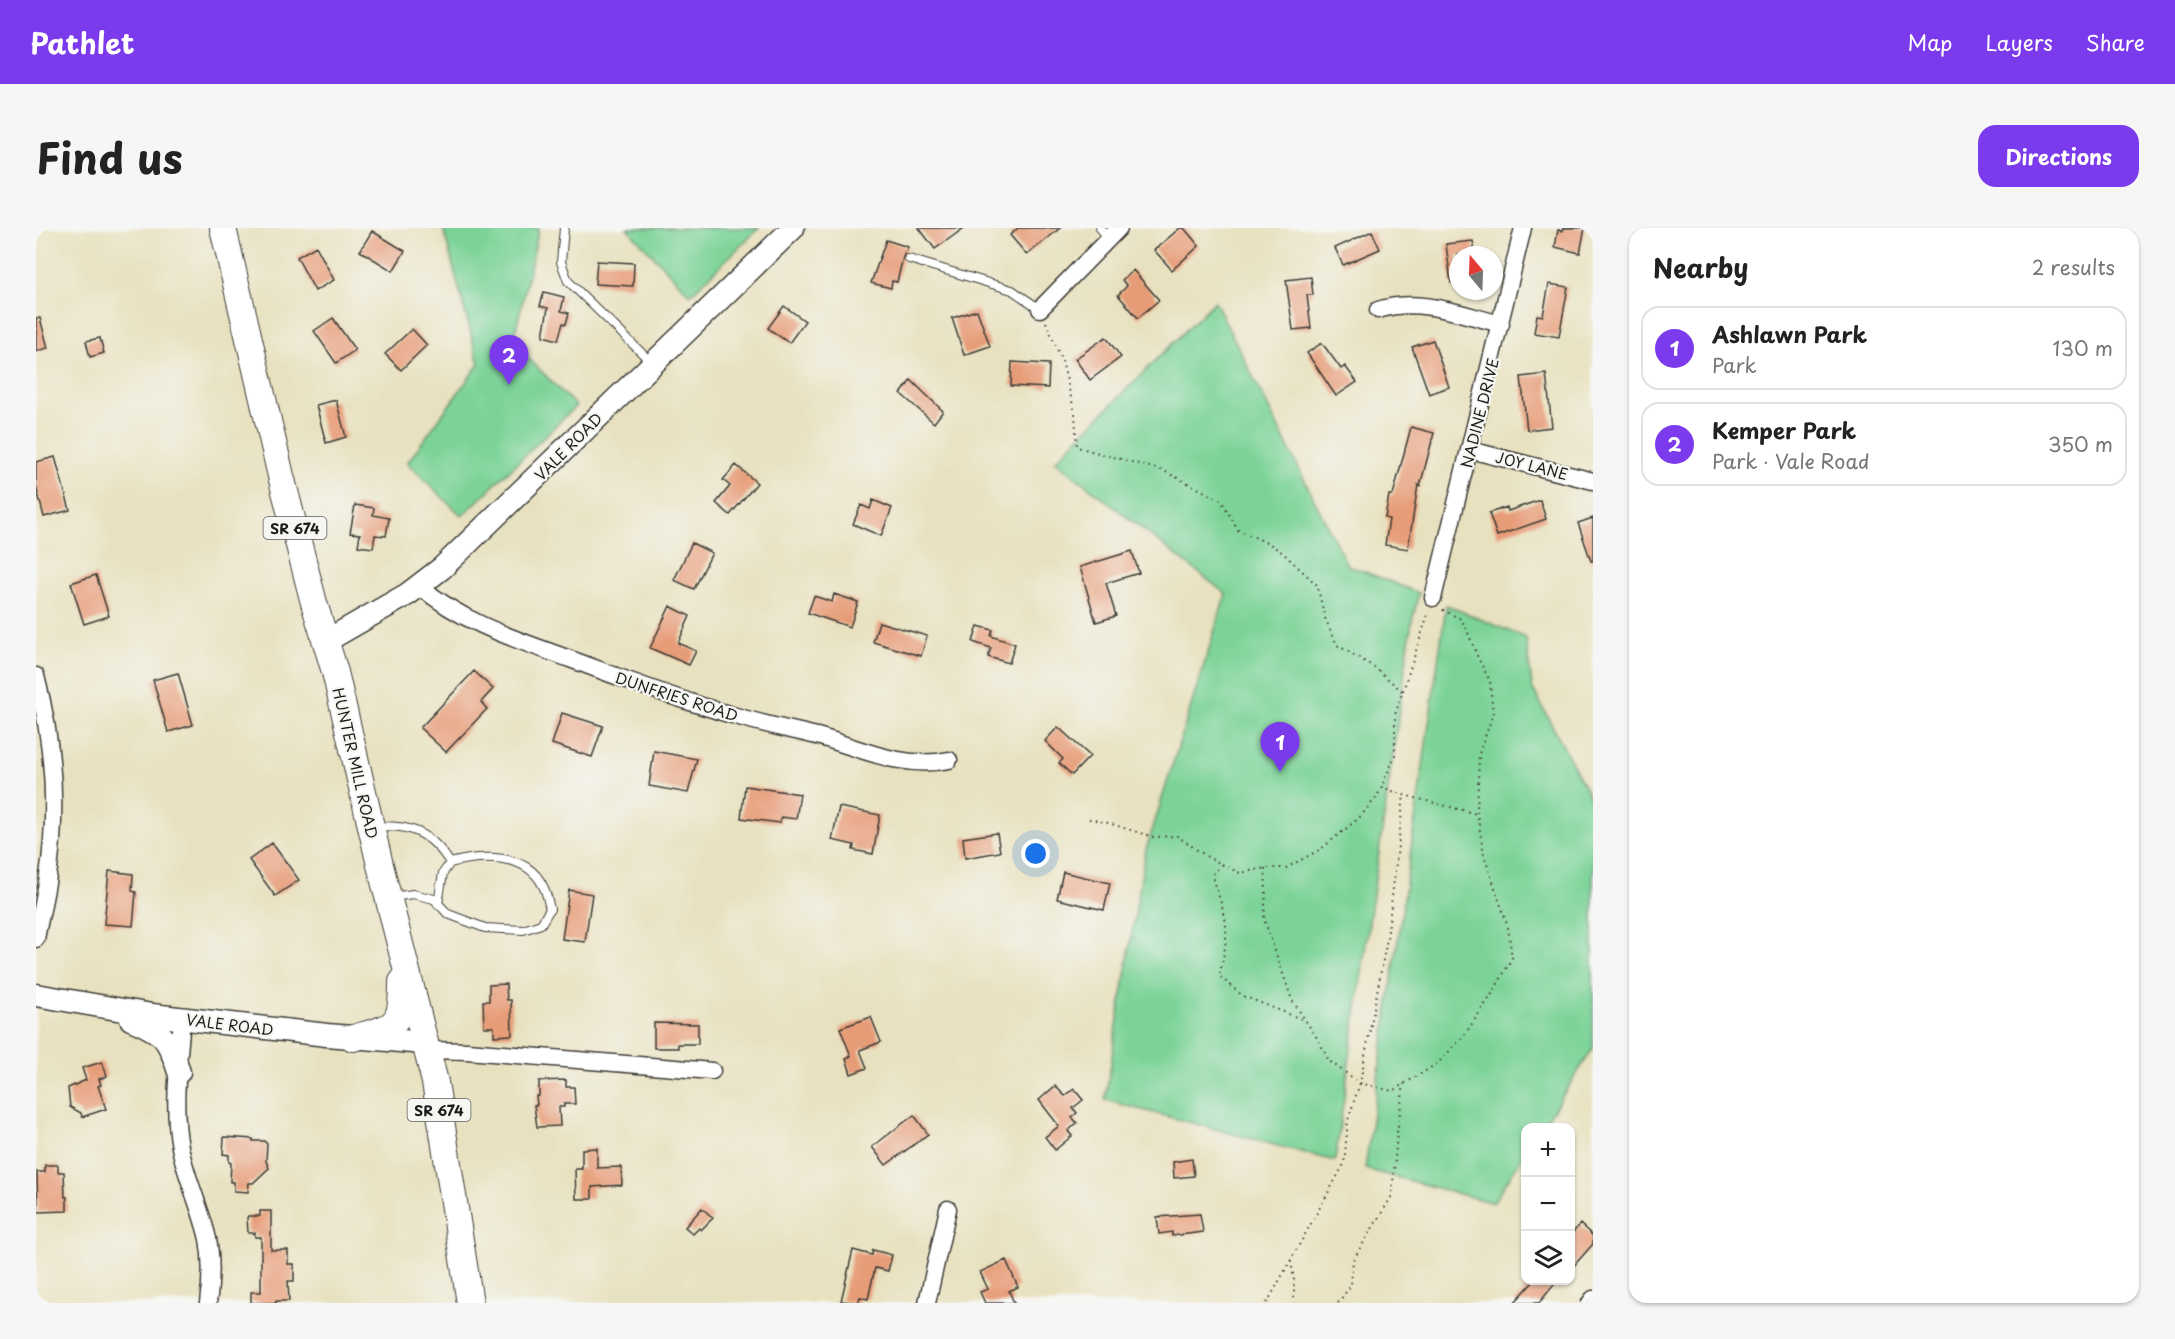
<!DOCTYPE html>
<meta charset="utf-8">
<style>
body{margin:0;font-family:"Playpen Sans",sans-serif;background:#f6f6f6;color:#222}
.controls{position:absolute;right:18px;bottom:18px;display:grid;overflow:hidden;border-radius:12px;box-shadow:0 2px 4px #0004}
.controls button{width:54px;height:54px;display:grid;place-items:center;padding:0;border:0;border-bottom:2px solid #e0e0e0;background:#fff;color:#222;font:30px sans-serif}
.compass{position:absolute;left:1413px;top:18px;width:54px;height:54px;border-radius:50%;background:#fff;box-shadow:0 2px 4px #0004;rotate:341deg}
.you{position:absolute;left:1000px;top:626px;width:21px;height:21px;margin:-15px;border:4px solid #fff;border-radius:50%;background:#1a73e8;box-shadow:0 0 0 9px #1a73e833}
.badge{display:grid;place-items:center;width:39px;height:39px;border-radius:50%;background:#7c3aed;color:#fff;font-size:20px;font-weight:700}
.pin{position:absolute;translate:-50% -50px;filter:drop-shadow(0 2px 3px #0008)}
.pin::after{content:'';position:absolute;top:32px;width:21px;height:18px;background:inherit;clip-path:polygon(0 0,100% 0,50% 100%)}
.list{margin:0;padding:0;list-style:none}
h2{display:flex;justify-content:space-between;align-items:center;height:78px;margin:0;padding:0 24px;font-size:26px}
h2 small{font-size:20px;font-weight:400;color:#767676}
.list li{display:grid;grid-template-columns:39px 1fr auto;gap:18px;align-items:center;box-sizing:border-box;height:84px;margin:0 12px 12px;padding:0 12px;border:2px solid #e0e0e0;border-radius:18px}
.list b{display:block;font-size:22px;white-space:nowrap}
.list p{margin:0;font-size:20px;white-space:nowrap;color:#767676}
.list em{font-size:20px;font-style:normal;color:#767676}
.icon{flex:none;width:33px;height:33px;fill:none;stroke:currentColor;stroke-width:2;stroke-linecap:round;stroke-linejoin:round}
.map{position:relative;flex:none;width:1557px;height:1075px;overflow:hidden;border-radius:18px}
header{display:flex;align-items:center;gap:36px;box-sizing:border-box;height:84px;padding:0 30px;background:#7c3aed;color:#fff}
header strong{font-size:28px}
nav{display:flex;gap:33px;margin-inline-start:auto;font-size:21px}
.intro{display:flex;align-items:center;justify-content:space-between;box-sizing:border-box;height:144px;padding:0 36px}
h1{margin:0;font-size:42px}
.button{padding:15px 27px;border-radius:18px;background:#7c3aed;color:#fff;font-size:21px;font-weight:700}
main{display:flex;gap:36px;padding:0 36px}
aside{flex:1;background:#fff;border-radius:18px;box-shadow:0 2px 4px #0004}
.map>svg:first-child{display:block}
.green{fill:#7bd398;stroke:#4c785a;stroke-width:1.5}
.building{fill:#e79c78}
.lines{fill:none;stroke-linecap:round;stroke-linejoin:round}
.lane-casing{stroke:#3b3a34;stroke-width:10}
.street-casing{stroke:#3b3a34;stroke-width:19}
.secondary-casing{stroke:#3b3a34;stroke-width:25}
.primary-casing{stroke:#3b3a34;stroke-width:28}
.path{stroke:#3b3a34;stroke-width:2;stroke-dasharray:1.5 4.5;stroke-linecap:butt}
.lane{stroke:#fff;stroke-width:8}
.street{stroke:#fff;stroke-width:16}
.secondary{stroke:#fff;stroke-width:22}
.primary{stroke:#fff;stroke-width:26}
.labels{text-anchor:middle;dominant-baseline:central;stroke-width:4.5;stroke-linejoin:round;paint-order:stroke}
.shield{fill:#f6f6f2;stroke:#5d5d5c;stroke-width:1.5}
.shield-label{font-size:14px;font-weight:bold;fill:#1c1c1c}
.street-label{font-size:15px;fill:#1c1c1c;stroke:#f6f6f2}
</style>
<header>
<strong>Pathlet</strong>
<nav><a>Map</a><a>Layers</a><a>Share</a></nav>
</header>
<div class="intro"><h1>Find us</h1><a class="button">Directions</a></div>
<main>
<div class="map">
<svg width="1557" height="1075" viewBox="0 0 1557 1075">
<rect width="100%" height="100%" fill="#f6f6f2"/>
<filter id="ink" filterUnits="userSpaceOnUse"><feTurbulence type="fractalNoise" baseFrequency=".0167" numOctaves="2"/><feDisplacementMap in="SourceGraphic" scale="12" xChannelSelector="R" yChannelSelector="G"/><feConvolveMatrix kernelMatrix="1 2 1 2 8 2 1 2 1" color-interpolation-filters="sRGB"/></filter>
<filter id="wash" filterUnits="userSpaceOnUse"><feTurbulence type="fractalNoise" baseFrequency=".008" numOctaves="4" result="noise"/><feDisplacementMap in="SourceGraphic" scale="24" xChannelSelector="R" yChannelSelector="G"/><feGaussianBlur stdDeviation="1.35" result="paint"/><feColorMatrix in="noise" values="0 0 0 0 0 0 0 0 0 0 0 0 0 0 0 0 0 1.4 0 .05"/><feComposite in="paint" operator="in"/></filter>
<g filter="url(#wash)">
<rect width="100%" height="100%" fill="#e8e1bf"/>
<!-- green -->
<path class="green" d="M407 0H503L477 115 540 178 426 288 371 235 443 136Z
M591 0H723L654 67Z
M1179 73 1311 337 1383 365 1376 393 1299 933 1069 872 1109 625 1190 366 1019 233Z
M1410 377 1490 410 1496 459 1557 575V821L1506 899 1490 900 1489 925 1457 975 1329 941Z"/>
<g id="blocks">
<!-- building -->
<path class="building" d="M883 0H928L899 21Z
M982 0H1024L991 27 974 7Z
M1144 0H1148L1163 18 1136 42 1118 22Z
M1528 0H1549L1544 25 1519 19 1522 2 1527 3Z
M336 3 369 23 357 43 324 23Z
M1336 3 1344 21 1307 37 1299 20Z
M850 12 872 19 867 29 861 54 856 53 855 60 835 55Z
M1437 13 1439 27H1422V54L1415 55 1410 16Z
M280 18 298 52 279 63 261 29Z
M561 33 598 35 597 58 559 56Z
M1097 42 1123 72 1102 90 1082 67 1091 58 1086 52Z
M1275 49 1277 67H1271L1275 100 1257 102 1250 52Z
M1513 56 1532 59 1523 109 1498 105 1501 87 1507 88Z
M508 64 528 69 525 83 533 85 530 96 527 95 522 112 507 108 512 80 504 78Z
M748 78 769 93 753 115 732 100Z
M941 82 954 118 928 127 916 90Z
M0 90H4L12 120 0 123Z
M297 90 319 122 300 135 278 103Z
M376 101 391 117 365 142 349 126Z
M1070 109 1085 129 1054 152 1039 131Z
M64 110 68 125 54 129 50 113Z
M1397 112 1413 159 1393 166 1376 119Z
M1286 115 1305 141 1309 138 1321 154 1300 168 1271 125Z
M976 134 1013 136 1012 160 975 158Z
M1510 146 1516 199 1491 202 1485 149Z
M875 152 907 183 898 195 865 166Z
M300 172 310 209 290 215 280 177Z
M1375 199 1398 205 1384 258 1382 257 1372 321 1349 317 1353 291 1349 290 1353 267H1357Z
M19 229 34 282 8 289 0 258V234Z
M700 237 721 255 694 287 680 275 694 258 687 252Z
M837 272 856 280 845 308 817 296 825 277 834 281Z
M1504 272 1510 291 1461 308 1453 285 1471 279 1472 283Z
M319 277 338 280 337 287 353 290 350 308 339 307 337 320 322 318 324 306 314 305Z
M1557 290V333H1555L1542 295Z
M656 315 676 325 658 361 638 352Z
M1096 323 1103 345 1070 355 1080 388 1060 394 1044 339Z
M60 347 73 388 48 396 35 355Z
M798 366 822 374 814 399 772 385 778 368 796 374Z
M634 378 654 388 642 415 660 423 653 437 614 420Z
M843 394 891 408 885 428 837 414Z
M942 398 957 402 955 408 979 416 973 435 952 429 955 420 937 414Z
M438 443 457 461 445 474 451 481 410 524 384 500Z
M142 445 157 497 132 504 117 452Z
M526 485 567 498 556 529 516 516Z
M1022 499 1054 528 1036 547 1023 535 1027 531 1009 513Z
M618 523 661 531 652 565 613 558Z
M709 558 764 566 760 591 745 589 744 595 705 590Z
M803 579 844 587 837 626 817 622 818 617 796 612Z
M961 605 964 624 929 630 927 610Z
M236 615 263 652 239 668 213 632Z
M73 643 97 646 96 663 100 664 97 698 68 696Z
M1027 644 1074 655 1068 682 1021 671Z
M533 662 556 666 549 714 526 711Z
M470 756 471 772H475L476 807 458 808V799H448L447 773H453V757Z
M835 789 845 814 824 822 831 840 815 846 810 830 815 828 804 800Z
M618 795 662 796V816H642V820H618Z
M66 834 71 848 63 851 65 857 62 858 70 881 46 889 45 885 34 879 32 860 50 852 46 840Z
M530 852V859H538L539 876H528V879H523L524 898 501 899 498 877H501L500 868H503V853Z
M1019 858 1029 868 1038 861 1047 872 1037 880 1041 885 1036 889 1041 895 1032 903 1036 908 1019 922 1009 909 1023 898 1003 872Z
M878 887 892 906 850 937 836 919Z
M188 909 217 911V913H228L231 916 230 933 233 940 217 955H213L212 964 198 963V954H194L195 935 193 934V927L187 926Z
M561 920V940L585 939 586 957 556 959V971H540L539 941H546V921Z
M1156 931 1158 948 1138 950 1137 934Z
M9 937H22V944H28L29 969H31V983L2 984 1 944H9Z
M666 980 677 990 665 1002 663 1000 657 1006 649 999Z
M224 983H235V1022H252V1036H258V1053H252L253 1073H240V1075H215V1064H225V1009H219V1005H212L211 990 212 988H224Z
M1164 986 1167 1004 1136 1008V1004L1123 1006 1121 989Z
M1544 996 1557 1008V1016L1534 1042V1008Z
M817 1022 836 1027 837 1022 856 1027 852 1043 839 1040 832 1071 824 1069 822 1075 805 1073Z
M970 1032 982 1059 973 1063 978 1075H949L944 1064 952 1061 944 1044Z
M1498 1053H1521L1503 1075H1478Z"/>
</g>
</g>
<g filter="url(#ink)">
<use href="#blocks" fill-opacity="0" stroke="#3b3a34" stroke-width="1.5"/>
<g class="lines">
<!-- lane casing -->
<g class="lane-casing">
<path id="lane" d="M528 0 525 34 532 53 615 134
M1064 0 1073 10
M873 31 976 62 1004 81
M337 599C372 595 395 604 414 635 444 627 491 624 507 658 511 665 512 674 514 681L505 696 487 702 449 700 412 686 398 671 377 666 356 669
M402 676 407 645 414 635"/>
</g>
<!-- street casing -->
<g class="street-casing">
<path id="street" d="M1004 81 1083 0
M1342 82C1383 69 1424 86 1465 96
M1434 222 1557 253
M384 358C426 395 482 412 534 431 586 450 639 471 693 486 722 495 751 501 781 508 824 520 867 542 913 532
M1397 370 1487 0
M0 448C17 513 22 582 12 648 9 669 4 690 0 711
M146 790C143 832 136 877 144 919 150 950 165 980 172 1011 176 1032 175 1054 172 1075
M391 822 431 823 676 843
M891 1075 912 981
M1554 1075 1557 1071"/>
</g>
<!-- secondary casing -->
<g class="secondary-casing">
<path id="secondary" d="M290 413 372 366 406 340 757 0
M0 767 116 787 291 807 389 815
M95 791C128 805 132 809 143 844"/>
</g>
<!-- primary casing -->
<g class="primary-casing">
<path id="primary" d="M187 0 245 248 278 375 299 444 344 637 399 854 434 1075
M317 810C359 798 366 800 366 754"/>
</g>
<!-- path -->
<path class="path" d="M1010 94 1026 133 1039 185 1041 219 1128 243 1185 272 1202 302 1234 316 1247 325 1281 357 1289 390 1301 417 1338 439 1366 463
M1345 559 1368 567 1441 586
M1053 591 1069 594 1117 609 1141 608 1173 630 1204 645 1229 640H1250L1285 621 1323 590 1341 569 1359 528V487L1393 383
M1186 636 1177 646C1179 659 1184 670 1187 682 1194 703 1188 727 1183 748L1207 768 1268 792
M1229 640 1230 663 1228 691 1256 772 1283 813 1293 833 1324 855 1356 863 1401 836 1427 809 1458 763 1476 730 1472 699 1448 627 1441 586 1443 526 1457 486 1454 453 1442 430 1429 397 1423 390 1405 381
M1255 1033 1258 1052V1075
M1231 1075 1308 936 1312 892 1324 855 1351 711 1368 567
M1302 1075 1315 1057 1317 1032 1356 968 1361 905 1368 856"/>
<!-- lane -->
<use href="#lane" class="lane"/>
<!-- street -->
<use href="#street" class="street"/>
<!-- secondary -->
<use href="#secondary" class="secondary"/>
<!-- primary -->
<use href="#primary" class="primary"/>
</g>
</g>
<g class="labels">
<!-- shield labels -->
<g class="shield">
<rect x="227.5" y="289" width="63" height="22" rx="4.5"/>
<rect x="371.5" y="871" width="63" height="22" rx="4.5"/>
</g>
<g class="shield-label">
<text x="259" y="300">SR 674</text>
<text x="403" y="882">SR 674</text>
</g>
<!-- street labels -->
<g class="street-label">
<text transform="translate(1443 185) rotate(-76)">NADINE DRIVE</text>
<text transform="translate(532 218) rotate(-45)">VALE ROAD</text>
<text transform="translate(1496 237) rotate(14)">JOY LANE</text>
<text transform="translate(641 468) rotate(18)">DUNFRIES ROAD</text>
<text transform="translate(320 535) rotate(77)">HUNTER MILL ROAD</text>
<text transform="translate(194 796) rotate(7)">VALE ROAD</text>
</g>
</g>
</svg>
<div class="controls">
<button>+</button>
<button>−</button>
<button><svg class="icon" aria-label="layers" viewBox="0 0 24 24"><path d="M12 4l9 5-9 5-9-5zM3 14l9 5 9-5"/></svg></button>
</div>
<svg class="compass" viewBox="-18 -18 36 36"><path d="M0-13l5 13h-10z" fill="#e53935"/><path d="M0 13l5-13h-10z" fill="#767676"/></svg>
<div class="you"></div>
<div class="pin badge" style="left:1244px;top:544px">1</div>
<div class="pin badge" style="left:473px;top:157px">2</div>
</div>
<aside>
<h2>Nearby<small>2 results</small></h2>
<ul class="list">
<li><span class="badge">1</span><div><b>Ashlawn Park</b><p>Park</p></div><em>130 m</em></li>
<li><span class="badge">2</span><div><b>Kemper Park</b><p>Park · Vale Road</p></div><em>350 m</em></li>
</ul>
</aside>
</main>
